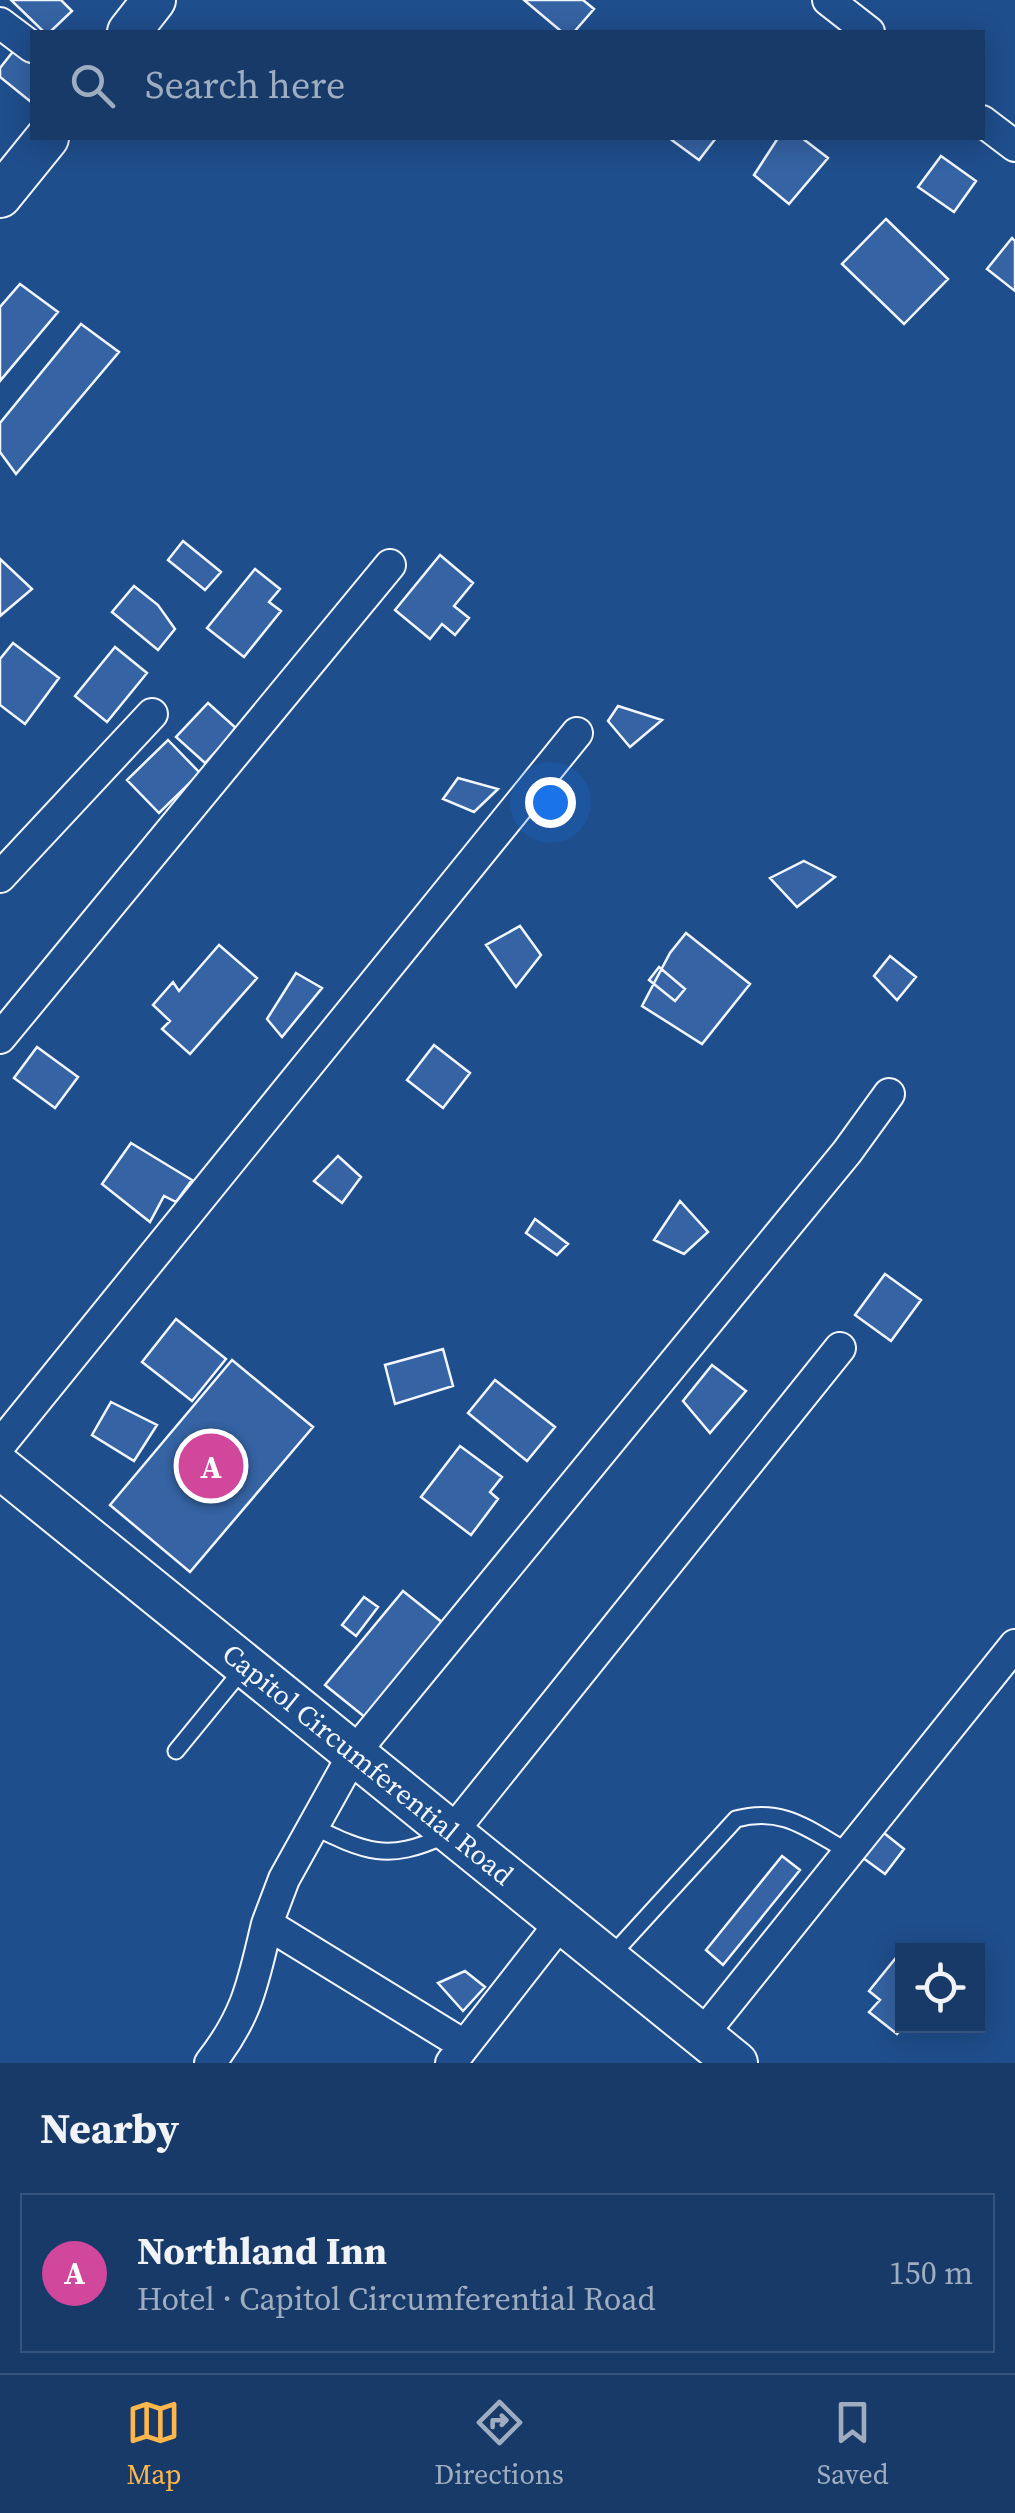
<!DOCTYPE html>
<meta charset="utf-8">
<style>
body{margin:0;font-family:"Source Serif 4",serif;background:#244571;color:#f1f3f6}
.controls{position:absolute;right:30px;bottom:30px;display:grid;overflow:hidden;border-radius:0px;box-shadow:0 5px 25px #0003}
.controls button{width:90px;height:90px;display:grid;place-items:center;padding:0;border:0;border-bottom:2px solid #36547d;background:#173a69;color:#f1f3f6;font:50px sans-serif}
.you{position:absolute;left:550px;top:802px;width:35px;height:35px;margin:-25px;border:8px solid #fff;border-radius:50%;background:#1a73e8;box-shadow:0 0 0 15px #1a73e833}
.badge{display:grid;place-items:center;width:65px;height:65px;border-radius:50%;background:#ffb74d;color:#fff;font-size:32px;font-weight:700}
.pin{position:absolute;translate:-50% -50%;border:5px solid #fff;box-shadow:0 2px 10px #0006}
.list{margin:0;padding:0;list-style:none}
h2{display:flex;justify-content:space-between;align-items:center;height:130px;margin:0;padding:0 40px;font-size:42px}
h2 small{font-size:32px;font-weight:400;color:#9eadc0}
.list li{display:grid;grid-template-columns:65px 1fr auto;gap:30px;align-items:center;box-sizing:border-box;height:160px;margin:0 20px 20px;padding:0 20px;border:2px solid #36547d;border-radius:0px}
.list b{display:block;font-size:38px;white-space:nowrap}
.list p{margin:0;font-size:32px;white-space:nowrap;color:#9eadc0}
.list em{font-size:32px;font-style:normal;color:#9eadc0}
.icon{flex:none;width:55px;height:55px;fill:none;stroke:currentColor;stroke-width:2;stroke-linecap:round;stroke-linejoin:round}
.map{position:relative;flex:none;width:1015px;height:2063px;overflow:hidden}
.search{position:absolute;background:#173a69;box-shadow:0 5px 25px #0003;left:30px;right:30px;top:30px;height:110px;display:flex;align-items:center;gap:25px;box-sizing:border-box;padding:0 35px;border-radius:0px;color:#9eadc0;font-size:38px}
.sheet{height:310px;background:#173a69}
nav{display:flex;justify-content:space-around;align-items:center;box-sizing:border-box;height:140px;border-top:2px solid #36547d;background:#173a69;font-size:28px;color:#9eadc0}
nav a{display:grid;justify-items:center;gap:5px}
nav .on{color:#ffb74d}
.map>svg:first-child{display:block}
.building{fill:#3563a3;stroke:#f2f6ff;stroke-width:2.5}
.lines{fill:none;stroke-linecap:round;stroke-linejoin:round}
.lane-casing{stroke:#f2f6ff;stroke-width:19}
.street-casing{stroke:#f2f6ff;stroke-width:34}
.secondary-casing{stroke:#f2f6ff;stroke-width:46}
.lane{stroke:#1f4e8c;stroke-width:15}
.street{stroke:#1f4e8c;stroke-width:30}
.secondary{stroke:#1f4e8c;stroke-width:42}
.labels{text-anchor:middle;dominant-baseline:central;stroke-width:8;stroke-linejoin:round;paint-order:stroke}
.street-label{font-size:28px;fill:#f2f6ff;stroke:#1f4e8c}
</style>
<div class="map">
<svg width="1015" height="2063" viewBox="0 0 1015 2063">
<rect width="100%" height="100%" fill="#1f4e8c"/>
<!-- building -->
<path class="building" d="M11 0H61L72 11 50 32H44Z
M524 0H583L594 9 574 32H562Z
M15 49 32 63 31 102 0 77V68Z
M669 138H716L699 160Z
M778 138H802L828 158 789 204 754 175Z
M941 156 976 181 954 212 918 187Z
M886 219 948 279 904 324 842 264Z
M1012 238 1015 241V291L987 269Z
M20 284 58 312 0 381V307Z
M81 324 119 352 16 474 0 452V423Z
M183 541 221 572 205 590 168 560Z
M440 555 473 583 454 606 469 618 455 635 442 624 430 639 395 610Z
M0 559 32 589 0 616Z
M255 569 280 589 269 602 281 611 244 657 207 628Z
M134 586 158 605 175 629 158 650 112 612Z
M13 643 59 678 25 724 0 705V659Z
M115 647 147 673 107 722 75 696Z
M208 703 237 729 205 763 176 737Z
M618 706 662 720 630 747 608 721Z
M168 740 200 773 159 813 127 780Z
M458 778 498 789 474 812 443 799Z
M804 861 835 877 797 907 770 878Z
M520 926 541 955 516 987 486 945Z
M686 933 750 984 702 1044 642 1006 670 953Z
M219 945 257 978 190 1054 162 1029 170 1021 153 1005 173 982 179 991Z
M890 956 916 977 897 1000 874 976Z
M659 967 685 989 675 1001 649 980Z
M296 973 322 988 282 1037 267 1019Z
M434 1045 470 1073 443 1108 407 1080Z
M37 1047 78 1077 55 1108 14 1078Z
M131 1143 192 1180 176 1202 164 1196 150 1222 102 1184Z
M338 1156 361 1177 342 1203 314 1181Z
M680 1201 708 1232 684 1254 654 1240Z
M535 1219 568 1244 557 1255 526 1233Z
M885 1274 921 1300 891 1341 855 1315Z
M176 1319 226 1359 192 1401 142 1362Z
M443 1349 453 1386 395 1404 385 1365Z
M232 1360 313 1427 190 1572 110 1505Z
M712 1365 746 1391 710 1433 683 1401Z
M495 1380 555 1427 527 1461 468 1413Z
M111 1402 157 1425 134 1461 92 1435Z
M460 1446 502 1477 490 1492 498 1499 471 1535 421 1497Z
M403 1591 443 1623 366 1718 325 1685Z
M364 1597 378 1607 356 1636 342 1625Z
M879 1829 904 1849 885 1874 859 1855Z
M782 1856 800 1870 723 1965 706 1950Z
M895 1959 902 1964 903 2026 897 2034 869 2012 880 2000 869 1991Z
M465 1971 485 1987 463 2011 438 1983Z"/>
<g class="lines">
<!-- lane casing -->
<g class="lane-casing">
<path id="lane" d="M176 1751 243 1669
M312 1826C366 1852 387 1862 444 1836
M611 1956 736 1819C783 1806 809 1830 849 1852"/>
</g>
<!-- street casing -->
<g class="street-casing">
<path id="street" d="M828 0 869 32
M0 23 32 47
M982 121 1015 146
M0 877 152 714
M0 1038 390 565
M0 1445 577 733
M452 1832 840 1348
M267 1924 284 1879 354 1753 847 1152 889 1094
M702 2035 1015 1645
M210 2063C248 2015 253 1982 267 1924L464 2045
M451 2063 562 1921"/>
</g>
<!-- secondary casing -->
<g class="secondary-casing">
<path id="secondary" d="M129 32 154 0
M0 196 47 138
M0 1467 736 2063"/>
</g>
<!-- lane -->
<use href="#lane" class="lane"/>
<!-- street -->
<use href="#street" class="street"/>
<!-- secondary -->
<use href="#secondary" class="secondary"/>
</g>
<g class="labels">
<!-- street labels -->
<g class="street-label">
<text transform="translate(368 1764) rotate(39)">Capitol Circumferential Road</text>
</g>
</g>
</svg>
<div class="controls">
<button><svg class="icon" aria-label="locate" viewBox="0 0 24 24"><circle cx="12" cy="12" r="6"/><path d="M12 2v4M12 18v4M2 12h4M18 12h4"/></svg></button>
</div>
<div class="you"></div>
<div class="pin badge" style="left:211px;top:1466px;background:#d1479c">A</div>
<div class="search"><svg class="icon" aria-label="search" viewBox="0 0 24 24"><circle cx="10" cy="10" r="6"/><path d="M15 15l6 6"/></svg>Search here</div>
</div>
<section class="sheet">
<h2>Nearby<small></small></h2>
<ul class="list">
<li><span class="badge" style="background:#d1479c">A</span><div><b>Northland Inn</b><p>Hotel · Capitol Circumferential Road</p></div><em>150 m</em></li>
</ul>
</section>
<nav>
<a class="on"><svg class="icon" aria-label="map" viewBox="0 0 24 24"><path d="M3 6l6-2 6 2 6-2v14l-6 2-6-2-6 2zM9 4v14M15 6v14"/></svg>Map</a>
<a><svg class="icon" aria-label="directions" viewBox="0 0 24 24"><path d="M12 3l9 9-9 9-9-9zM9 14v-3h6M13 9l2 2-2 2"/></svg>Directions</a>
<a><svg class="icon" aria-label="saved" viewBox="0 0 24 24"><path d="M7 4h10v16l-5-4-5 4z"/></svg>Saved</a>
</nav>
